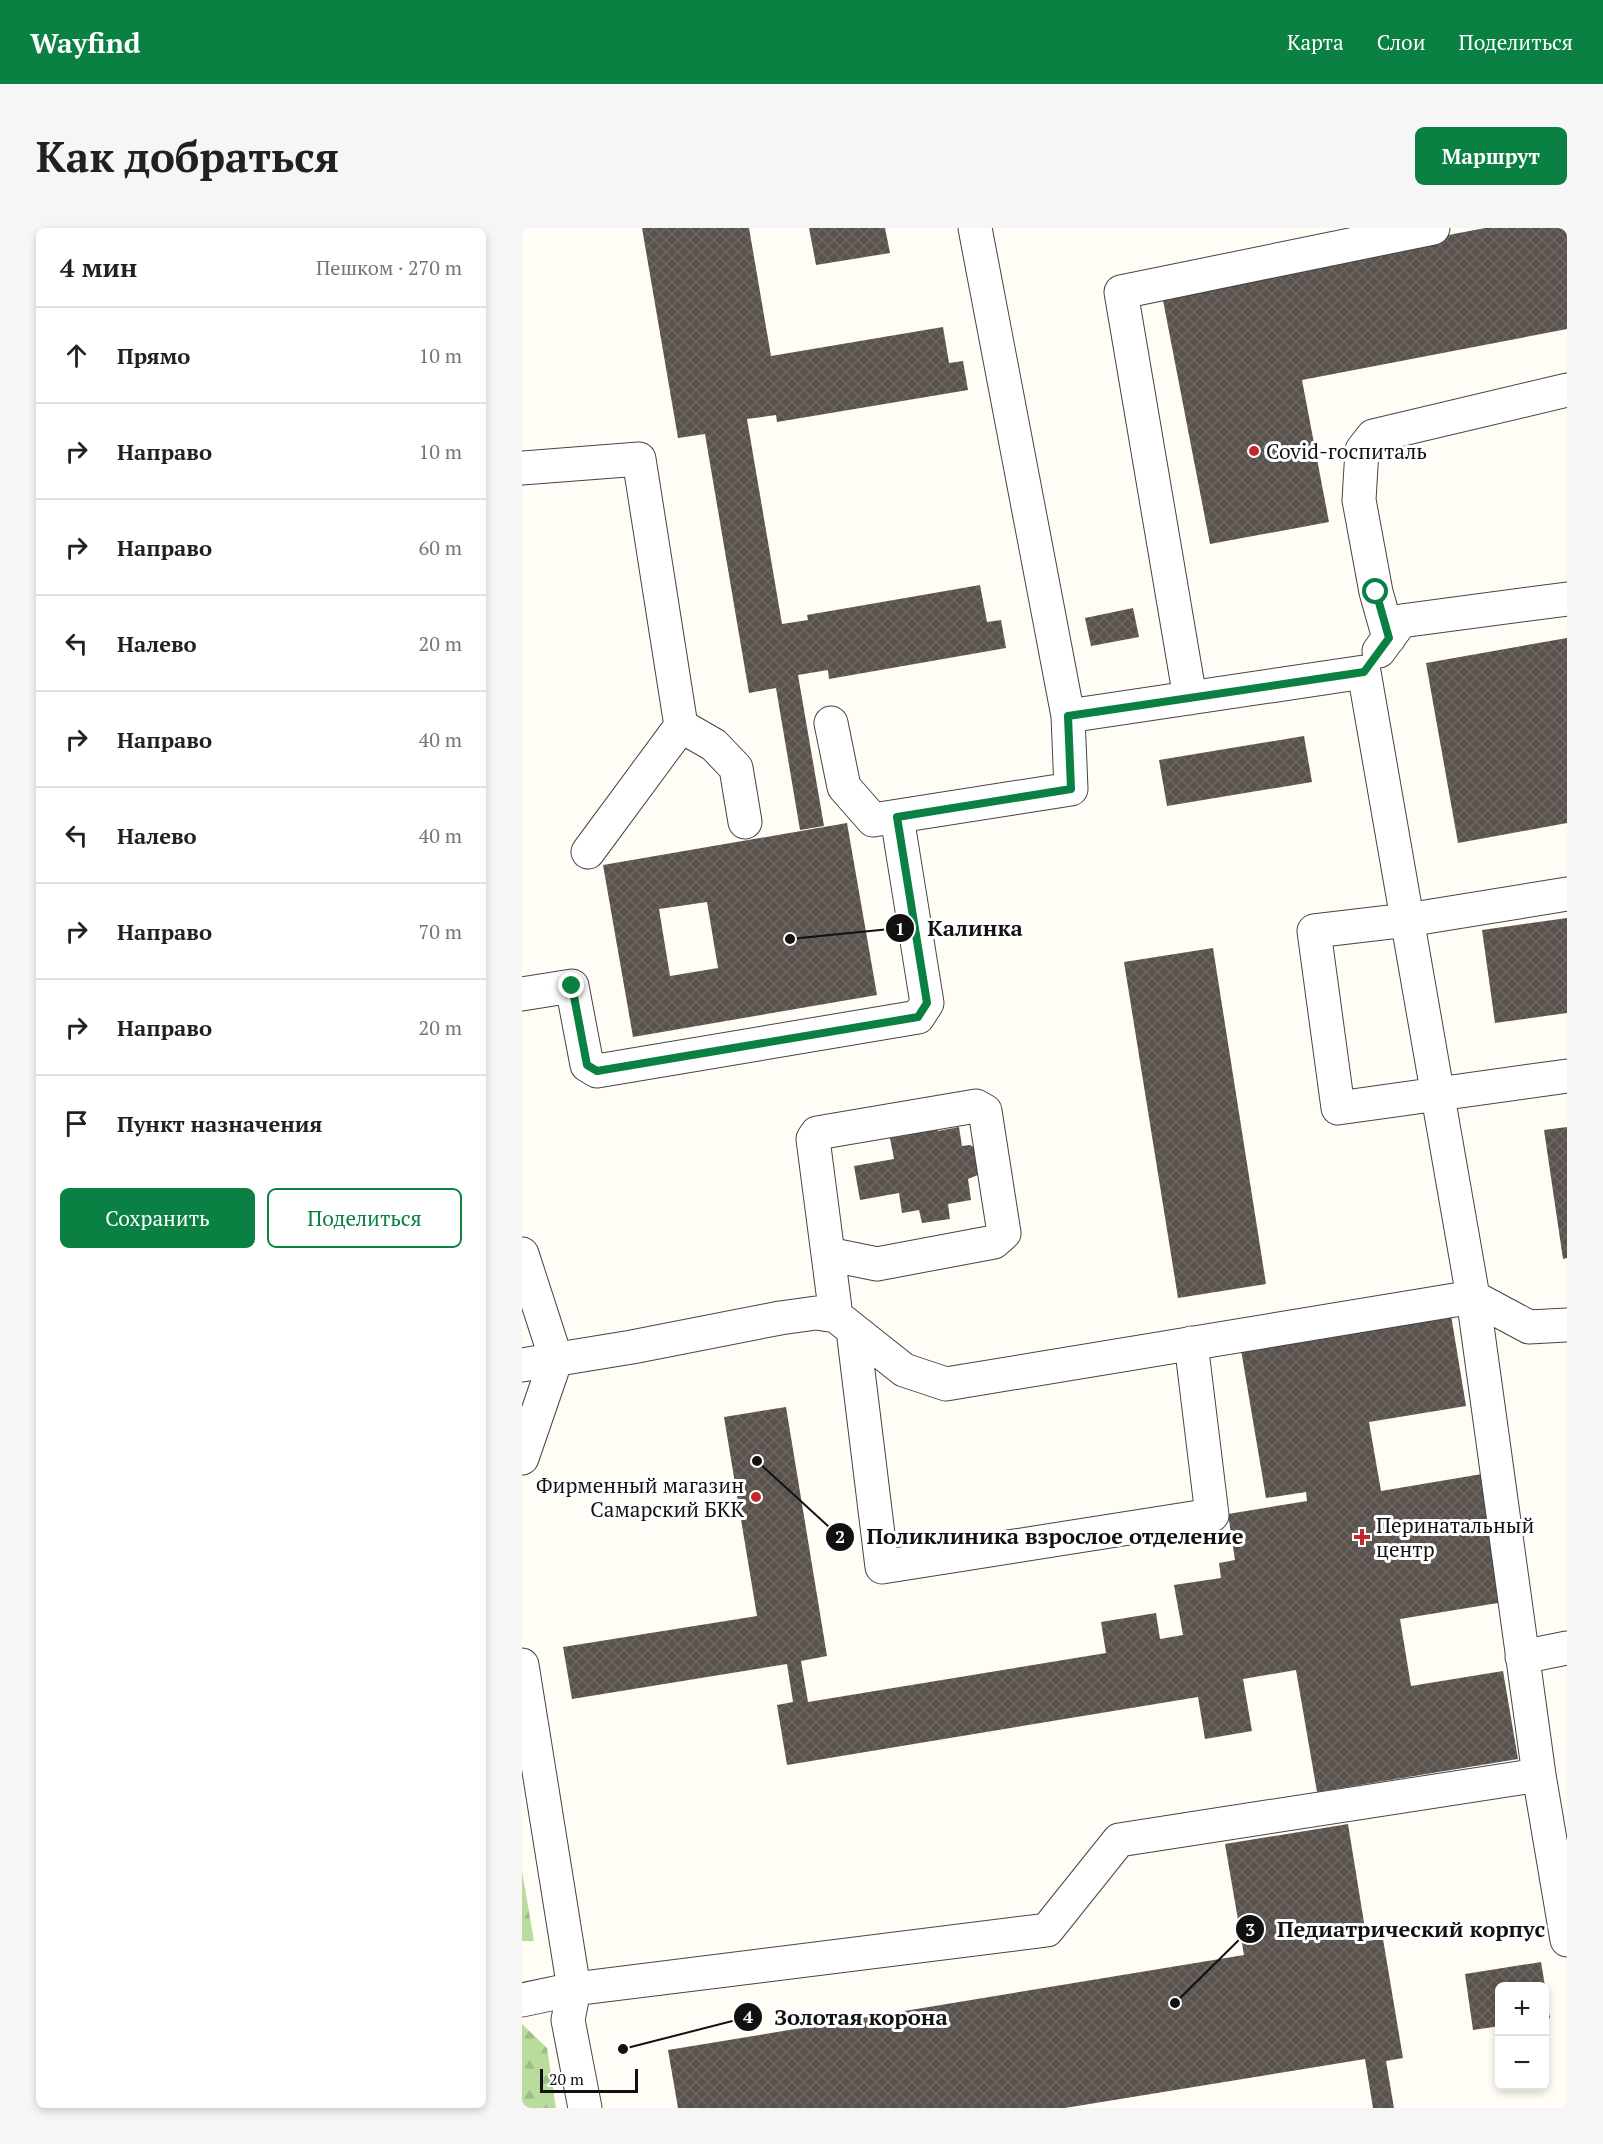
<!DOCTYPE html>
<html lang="ru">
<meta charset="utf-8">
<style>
body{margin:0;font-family:"PT Serif",serif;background:#f6f6f6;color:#202124}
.controls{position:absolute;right:18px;bottom:18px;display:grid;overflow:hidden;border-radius:9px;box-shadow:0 3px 9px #0003}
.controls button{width:54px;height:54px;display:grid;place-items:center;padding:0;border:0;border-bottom:2px solid #e0e0e0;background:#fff;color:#202124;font:30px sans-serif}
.scale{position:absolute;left:18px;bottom:15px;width:98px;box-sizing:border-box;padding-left:6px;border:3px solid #111;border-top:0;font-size:16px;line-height:21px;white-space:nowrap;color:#111;-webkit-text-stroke:4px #fff;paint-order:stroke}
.stop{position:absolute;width:18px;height:18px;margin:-14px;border:4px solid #0b8043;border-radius:50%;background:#fff}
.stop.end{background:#0b8043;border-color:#fff;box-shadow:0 2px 6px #0008}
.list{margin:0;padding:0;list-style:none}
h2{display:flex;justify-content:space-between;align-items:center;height:78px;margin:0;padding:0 24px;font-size:26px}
h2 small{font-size:20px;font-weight:400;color:#757577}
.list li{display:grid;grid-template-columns:39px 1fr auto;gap:18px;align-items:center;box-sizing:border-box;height:96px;padding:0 24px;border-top:2px solid #e0e0e0}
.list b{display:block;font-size:22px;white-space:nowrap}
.list em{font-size:20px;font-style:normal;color:#757577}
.actions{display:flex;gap:12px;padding:18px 24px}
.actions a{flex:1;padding:14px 0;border:2px solid #0b8043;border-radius:9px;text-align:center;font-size:21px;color:#0b8043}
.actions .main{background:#0b8043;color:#fff}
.icon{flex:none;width:33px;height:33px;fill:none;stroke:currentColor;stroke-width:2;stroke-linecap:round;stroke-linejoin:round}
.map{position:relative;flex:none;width:1045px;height:1880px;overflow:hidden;border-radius:9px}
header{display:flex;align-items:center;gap:36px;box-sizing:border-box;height:84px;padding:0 30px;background:#0b8043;color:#fff}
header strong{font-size:28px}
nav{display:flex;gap:33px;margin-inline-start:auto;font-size:21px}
.intro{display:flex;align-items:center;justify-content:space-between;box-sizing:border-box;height:144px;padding:0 36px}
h1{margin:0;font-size:42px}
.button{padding:15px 27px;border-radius:9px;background:#0b8043;color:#fff;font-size:21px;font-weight:700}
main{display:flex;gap:36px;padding:0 36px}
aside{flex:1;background:#fff;border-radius:9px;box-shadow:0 3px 9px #0003}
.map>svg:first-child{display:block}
.forest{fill:url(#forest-firs)}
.building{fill:url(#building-cross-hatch);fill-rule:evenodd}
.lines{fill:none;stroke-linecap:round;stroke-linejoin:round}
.minor-casing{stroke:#444;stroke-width:35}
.minor{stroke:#fff;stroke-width:33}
.route{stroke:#0b8043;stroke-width:8}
.poi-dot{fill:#c4262e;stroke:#fff;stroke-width:2}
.labels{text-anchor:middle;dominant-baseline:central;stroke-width:6;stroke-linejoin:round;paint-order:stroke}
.poi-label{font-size:21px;fill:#111;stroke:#fff;text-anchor:start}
.leader{fill:none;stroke:#111;stroke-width:2}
.callout-dot{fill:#111;stroke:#fff;stroke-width:2}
.mark-label{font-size:18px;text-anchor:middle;font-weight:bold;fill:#fff}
.callout-label{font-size:22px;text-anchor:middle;font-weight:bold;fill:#111;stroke:#fff;stroke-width:6;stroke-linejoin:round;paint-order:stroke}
</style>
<header>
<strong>Wayfind</strong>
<nav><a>Карта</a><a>Слои</a><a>Поделиться</a></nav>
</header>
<div class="intro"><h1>Как добраться</h1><a class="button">Маршрут</a></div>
<main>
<aside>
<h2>4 мин<small>Пешком · 270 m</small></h2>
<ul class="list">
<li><svg class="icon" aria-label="ahead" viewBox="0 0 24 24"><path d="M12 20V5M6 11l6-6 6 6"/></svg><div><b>Прямо</b></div><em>10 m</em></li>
<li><svg class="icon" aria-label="right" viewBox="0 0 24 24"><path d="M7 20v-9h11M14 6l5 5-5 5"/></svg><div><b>Направо</b></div><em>10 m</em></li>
<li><svg class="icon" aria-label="right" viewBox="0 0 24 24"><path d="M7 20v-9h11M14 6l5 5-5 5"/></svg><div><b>Направо</b></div><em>60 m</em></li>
<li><svg class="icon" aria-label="left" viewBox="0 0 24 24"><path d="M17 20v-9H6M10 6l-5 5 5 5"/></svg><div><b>Налево</b></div><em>20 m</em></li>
<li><svg class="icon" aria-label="right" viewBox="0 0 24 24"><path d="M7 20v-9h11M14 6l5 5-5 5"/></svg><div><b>Направо</b></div><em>40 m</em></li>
<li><svg class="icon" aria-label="left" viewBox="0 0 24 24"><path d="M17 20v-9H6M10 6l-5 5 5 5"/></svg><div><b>Налево</b></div><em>40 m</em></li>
<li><svg class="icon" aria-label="right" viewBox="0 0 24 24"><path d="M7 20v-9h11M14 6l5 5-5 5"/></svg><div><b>Направо</b></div><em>70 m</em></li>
<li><svg class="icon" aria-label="right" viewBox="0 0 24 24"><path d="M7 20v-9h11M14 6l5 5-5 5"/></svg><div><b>Направо</b></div><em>20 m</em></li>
<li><svg class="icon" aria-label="arrive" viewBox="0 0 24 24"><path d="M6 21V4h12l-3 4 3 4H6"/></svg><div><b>Пункт назначения</b></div></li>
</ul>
<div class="actions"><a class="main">Сохранить</a><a>Поделиться</a></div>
</aside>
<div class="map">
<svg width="1045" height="1880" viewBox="0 0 1045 1880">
<defs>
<pattern id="forest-firs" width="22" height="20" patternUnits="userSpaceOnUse" patternTransform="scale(1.5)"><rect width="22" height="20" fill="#b9dc9c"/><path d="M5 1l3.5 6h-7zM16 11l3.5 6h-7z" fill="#9ebc85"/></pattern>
<pattern id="building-cross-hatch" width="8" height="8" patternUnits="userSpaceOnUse" patternTransform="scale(1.5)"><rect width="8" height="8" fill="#5a524d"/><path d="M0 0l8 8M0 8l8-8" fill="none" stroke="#6d6662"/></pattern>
</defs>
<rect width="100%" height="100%" fill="#fffdf5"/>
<!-- forest -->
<path class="forest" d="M0 1643 12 1713H0Z
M0 1796 25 1820 34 1880H0Z"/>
<!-- building -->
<path class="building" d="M120 0H227L249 128 421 99 427 135 441 133 446 162 255 194 254 187 225 191 260 396 286 392 285 387 458 357 465 394 479 392 484 420 307 451 306 442 276 447 302 598 278 602 254 460 227 465 183 206 156 210Z
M287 0H363L368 25 294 37Z
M963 0H1045V101L780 152 807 294 688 316 639 62Z
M611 380 617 409 569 418 563 390Z
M1045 410V595L936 615 904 435Z
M782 508 790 554 645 578 637 532Z
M325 595 355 767 111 809 81 637ZM185 674 196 740 148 748 137 681Z
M1045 690V785L973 795 960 702Z
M691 720 744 1056 656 1070 602 734Z
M414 888 416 903 437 899 440 918 448 917 454 920 456 947 446 951 449 972 426 976 428 991 400 995 397 982 380 985 377 965 338 972 332 938 372 931 368 910 387 907 385 893Z
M1045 899V1030L1041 1031 1022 902Z
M928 1081 944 1178 847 1194 859 1263 960 1246 982 1374 878 1391 889 1458 981 1443 996 1531 795 1564 774 1442 721 1451 730 1503 683 1511 676 1469 265 1537 255 1477 271 1474 265 1436 50 1471 41 1419 235 1388 202 1189 264 1179 305 1428 279 1433 286 1474 584 1425 579 1394 634 1385 638 1411 661 1407 652 1357 699 1350 697 1335 713 1332 706 1286 785 1273 784 1264 744 1270 718 1116Z
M826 1596 845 1713 861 1711 881 1830 864 1833 872 1880H851L843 1831 543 1880H156L146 1822 722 1727 703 1616Z
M1019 1734 1023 1758H978V1798L951 1802 943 1746Z
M1023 1766 1028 1790 1023 1791Z"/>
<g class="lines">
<!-- minor casing -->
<g class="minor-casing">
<path id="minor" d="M453 0 546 488 842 444 951 1069 1017 1547 1045 1712
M0 240 117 231 159 498 66 624
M867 410 854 364 837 272 840 222 851 208 1045 162
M857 423 879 393 1045 371
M668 470 599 64 911 0
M309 495 322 559 351 592 549 561 546 488
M159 498 192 517 214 540 223 594
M1045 666 885 692 792 703 816 880 1045 848
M0 766 50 758 65 837 75 843 396 789 405 775 375 589
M0 1026 34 1131 0 1230
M306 1026 355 1036 472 1014 482 1005 463 883 454 878 295 905 291 911 314 1088
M331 1102 360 1339 690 1287 669 1115
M0 1137 110 1119 258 1090 294 1085 314 1088 382 1142 424 1156 951 1069 1007 1099 1045 1097
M1000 1429 1045 1420
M0 1437 52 1761 46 1792 63 1880
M0 1772 52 1761 525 1702 597 1612 1017 1547"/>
</g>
<!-- minor -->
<use href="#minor" class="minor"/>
</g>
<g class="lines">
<!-- route -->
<path class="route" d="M50 758 65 837 75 843 396 789 405 775 375 589 549 561 546 488 842 444 867 410 854 364"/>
</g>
<!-- markers -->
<g class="poi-dot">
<circle cx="732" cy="223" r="6"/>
<circle cx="234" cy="1269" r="6"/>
<path d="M837 1300h6v6h6v6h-6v6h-6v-6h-6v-6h6z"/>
</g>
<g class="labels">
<!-- poi labels -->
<g class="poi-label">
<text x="744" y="223">Covid-госпиталь</text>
<text x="222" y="1257" text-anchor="end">Фирменный магазин<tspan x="222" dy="24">Самарский БКК</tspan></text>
<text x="854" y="1297">Перинатальный<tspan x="854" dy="24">центр</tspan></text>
</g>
</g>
<!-- callouts -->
<path class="leader" d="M268 711L378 700M235 1233L318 1309M653 1775L728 1701M101 1821L226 1789"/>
<g class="callout-dot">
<circle cx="268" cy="711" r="6"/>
<circle cx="235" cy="1233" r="6"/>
<circle cx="653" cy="1775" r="6"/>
<circle cx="101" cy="1821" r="6"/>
<circle cx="378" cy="700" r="15"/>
<circle cx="318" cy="1309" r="15"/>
<circle cx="728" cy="1701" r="15"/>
<circle cx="226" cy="1789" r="15"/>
</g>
<g class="mark-label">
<text x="378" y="707">1</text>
<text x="318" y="1315">2</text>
<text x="728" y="1708">3</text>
<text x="226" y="1795">4</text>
</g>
<g class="callout-label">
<text x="453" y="708">Калинка</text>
<text x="533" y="1316">Поликлиника взрослое отделение</text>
<text x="889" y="1709">Педиатрический корпус</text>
<text x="339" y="1797">Золотая корона</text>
</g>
</svg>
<div class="controls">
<button>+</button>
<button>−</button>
</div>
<div class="scale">20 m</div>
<div class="stop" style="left:854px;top:364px"></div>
<div class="stop end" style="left:50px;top:758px"></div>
</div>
</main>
